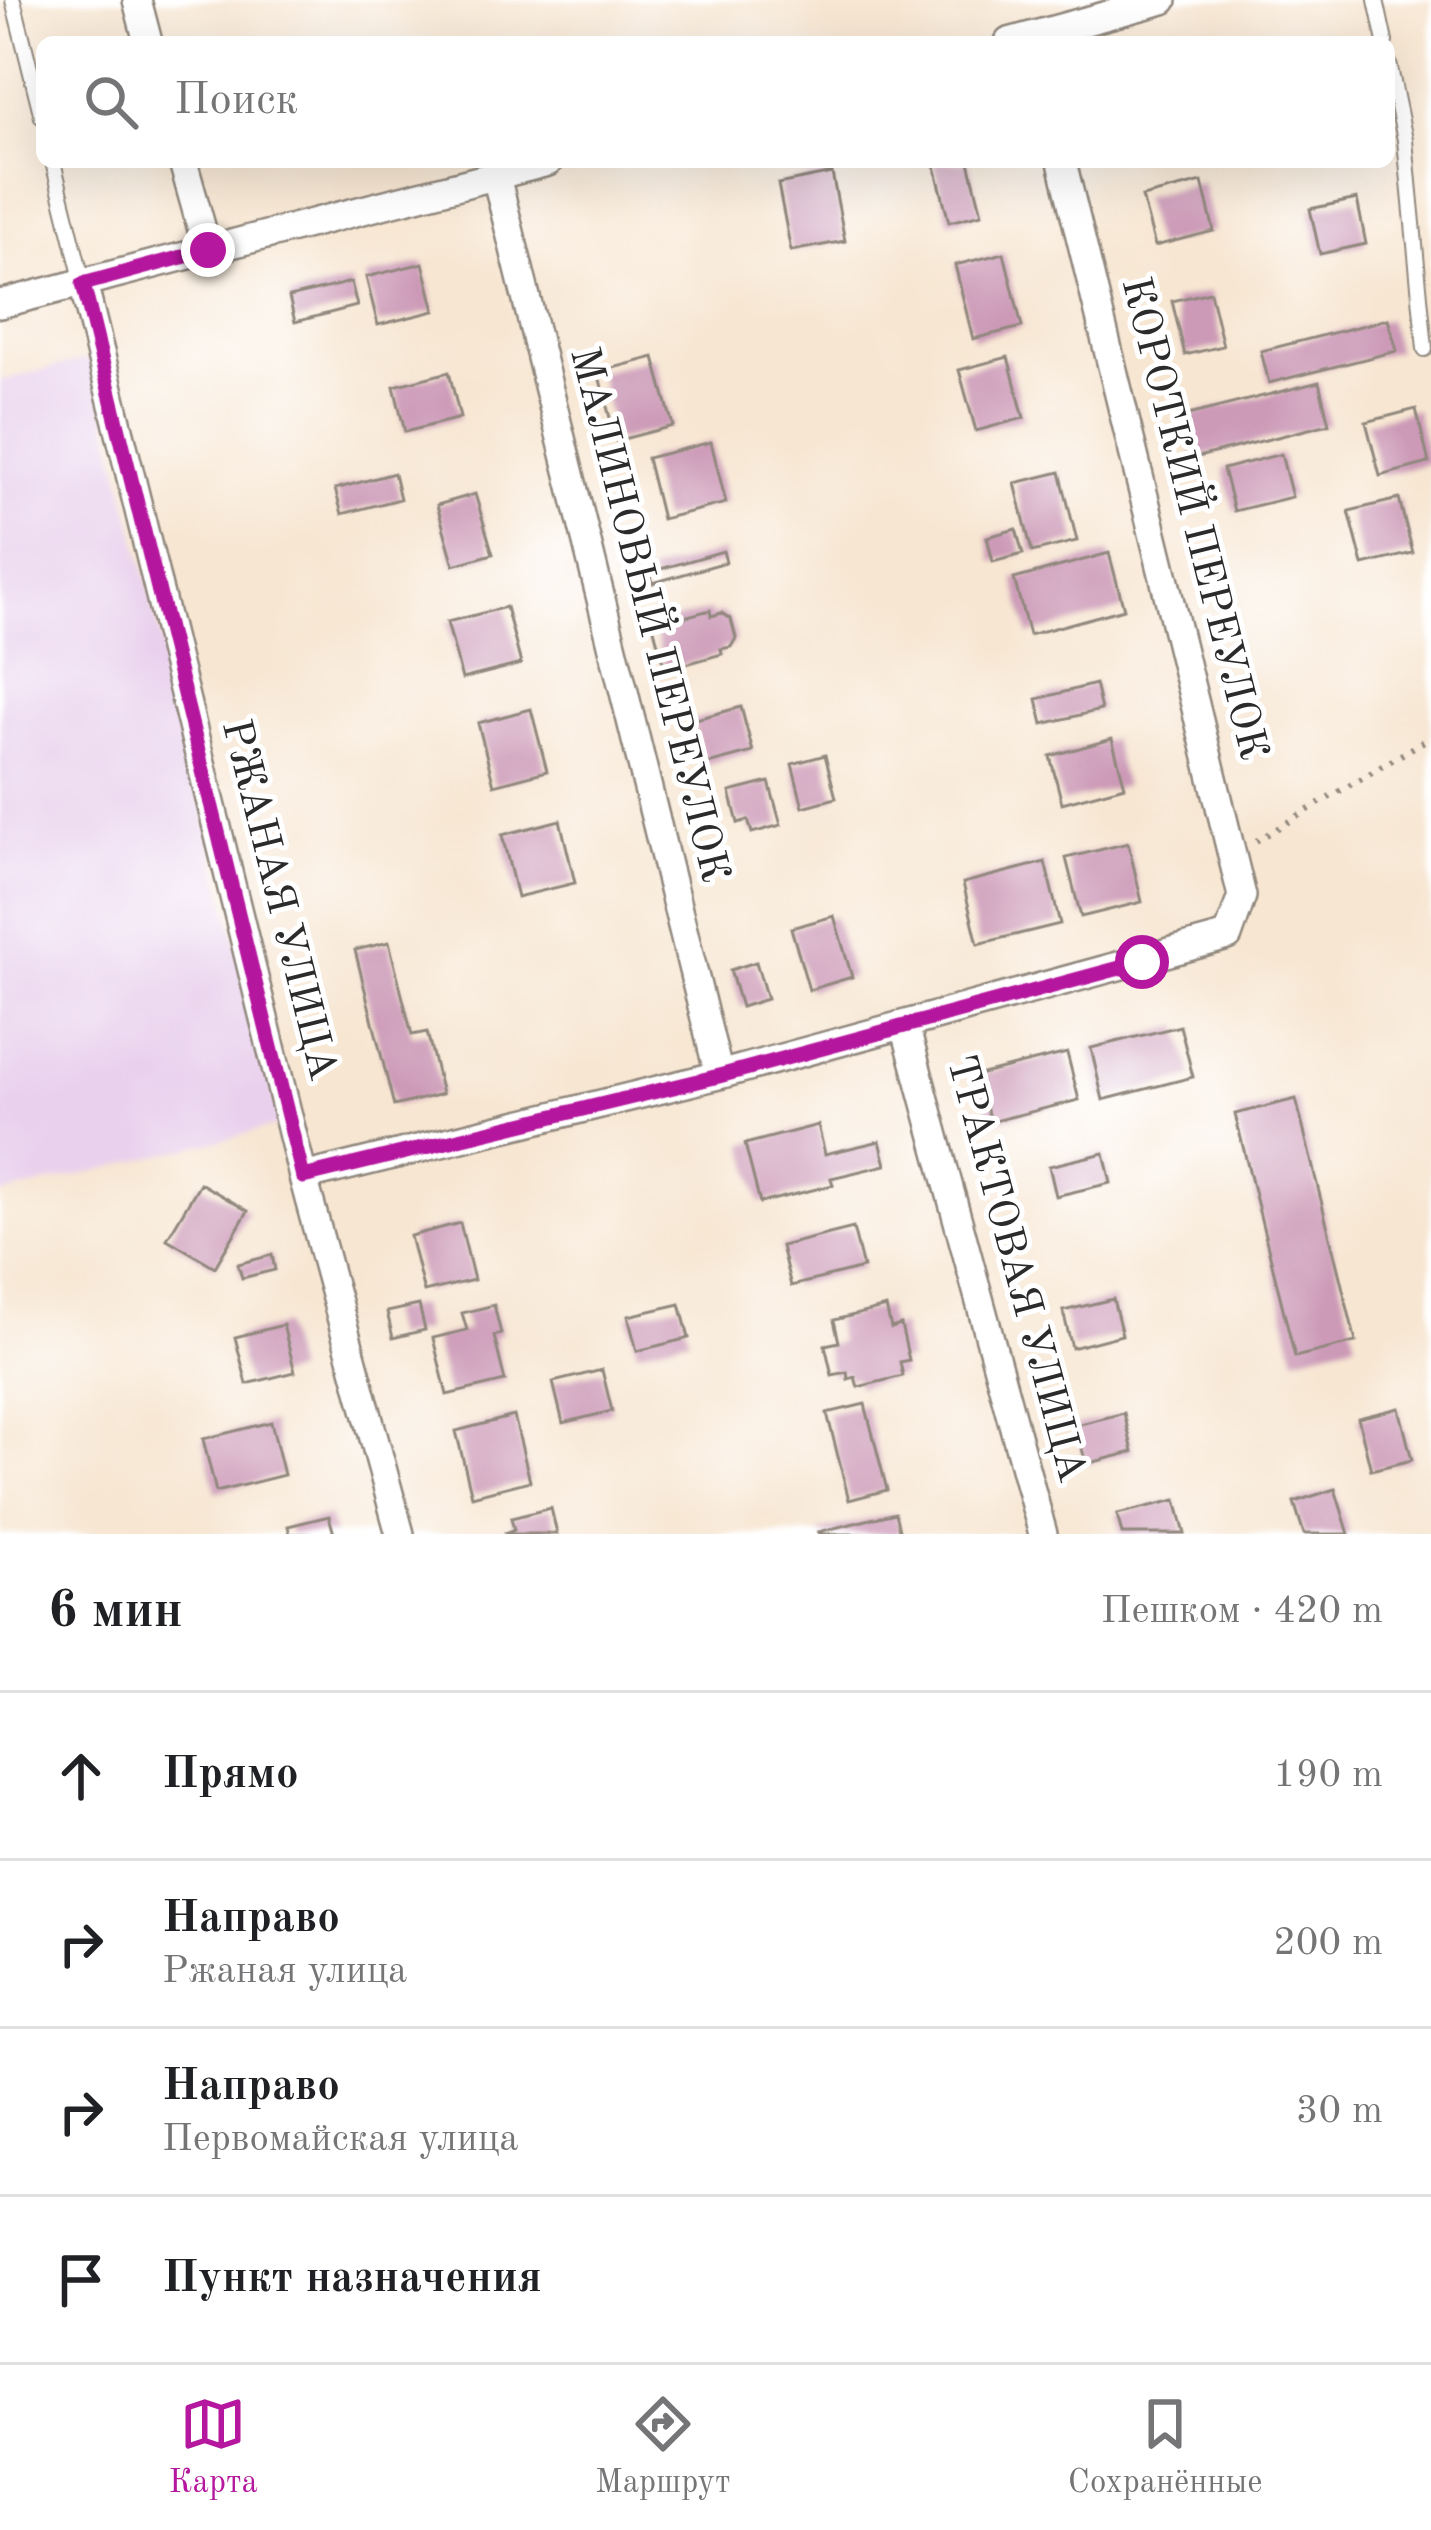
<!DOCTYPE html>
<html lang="ru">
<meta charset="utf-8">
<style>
body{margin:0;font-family:"Old Standard TT",serif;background:#f6f6f6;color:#202124}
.stop{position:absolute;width:36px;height:36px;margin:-27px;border:9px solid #b5179e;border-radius:50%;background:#fff}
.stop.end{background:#b5179e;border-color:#fff;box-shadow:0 3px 12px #0008}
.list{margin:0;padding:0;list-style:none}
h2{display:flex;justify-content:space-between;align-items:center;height:156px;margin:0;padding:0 48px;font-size:51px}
h2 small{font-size:39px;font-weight:400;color:#757577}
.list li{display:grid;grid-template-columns:78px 1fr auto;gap:36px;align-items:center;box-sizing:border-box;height:168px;padding:0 48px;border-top:3px solid #e0e0e0}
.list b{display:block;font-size:45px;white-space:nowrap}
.list p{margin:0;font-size:39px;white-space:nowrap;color:#757577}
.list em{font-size:39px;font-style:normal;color:#757577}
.icon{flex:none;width:66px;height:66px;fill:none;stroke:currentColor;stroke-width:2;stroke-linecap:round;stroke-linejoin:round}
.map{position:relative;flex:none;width:1431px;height:1534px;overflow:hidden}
.search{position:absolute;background:#fff;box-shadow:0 12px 48px #0002;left:36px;right:36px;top:36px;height:132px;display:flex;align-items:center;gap:30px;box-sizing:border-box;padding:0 42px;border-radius:18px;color:#757577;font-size:45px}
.sheet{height:828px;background:#fff}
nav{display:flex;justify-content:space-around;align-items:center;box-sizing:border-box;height:168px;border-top:3px solid #e0e0e0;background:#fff;font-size:33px;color:#757577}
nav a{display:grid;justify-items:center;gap:6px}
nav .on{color:#b5179e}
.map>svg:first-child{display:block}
.built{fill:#e9d1ed}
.building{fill:#cc9ab7}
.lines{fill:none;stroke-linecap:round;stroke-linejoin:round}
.lane-casing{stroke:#91887e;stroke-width:18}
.street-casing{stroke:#91887e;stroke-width:32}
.path{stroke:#91887e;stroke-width:6;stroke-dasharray:3 9;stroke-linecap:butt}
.lane{stroke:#fff;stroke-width:14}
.street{stroke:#fff;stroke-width:27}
.route{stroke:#b5179e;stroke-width:15}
.labels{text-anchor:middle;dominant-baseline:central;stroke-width:10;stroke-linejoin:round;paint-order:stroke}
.street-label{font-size:42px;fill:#2b2b2b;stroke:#fff}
</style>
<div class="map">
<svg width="1431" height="1534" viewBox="0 0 1431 1534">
<rect width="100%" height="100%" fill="#fff"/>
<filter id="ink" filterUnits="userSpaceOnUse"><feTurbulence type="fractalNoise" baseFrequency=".00833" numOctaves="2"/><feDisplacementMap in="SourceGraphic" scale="24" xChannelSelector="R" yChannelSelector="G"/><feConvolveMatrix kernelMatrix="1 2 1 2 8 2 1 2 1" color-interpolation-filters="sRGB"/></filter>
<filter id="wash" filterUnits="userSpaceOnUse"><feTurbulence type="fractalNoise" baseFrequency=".004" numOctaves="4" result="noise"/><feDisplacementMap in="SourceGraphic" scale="48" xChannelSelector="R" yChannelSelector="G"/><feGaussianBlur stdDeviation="2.7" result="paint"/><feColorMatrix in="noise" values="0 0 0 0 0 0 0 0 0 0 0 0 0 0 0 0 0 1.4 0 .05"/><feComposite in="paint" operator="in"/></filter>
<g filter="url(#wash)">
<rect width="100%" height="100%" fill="#f7e6d2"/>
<!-- built -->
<path class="built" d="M92 358 281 1125 0 1195V381Z"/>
<g id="blocks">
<!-- building -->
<path class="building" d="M934 162H969L982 214 949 222Z
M832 173 845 241 791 251 778 184Z
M1202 182 1214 231 1155 246 1142 197Z
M1357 199 1366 244 1320 254 1310 209Z
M1004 253 1022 327 973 339 955 265Z
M423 263 435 311 378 325 366 277Z
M351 282 357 306 295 322 289 297Z
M1210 292 1223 346 1185 355 1172 301Z
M1388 319 1397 351 1269 383 1261 351Z
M654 357 673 426 616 441 598 372Z
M1008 357 1024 418 976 431 959 370Z
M449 372 460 418 405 432 394 386Z
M1319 382 1329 424 1194 458 1184 416Z
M1416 409 1429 463 1380 476 1366 422Z
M711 442 726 503 662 519 647 458Z
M1281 454 1292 497 1234 511 1223 469Z
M1060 472 1077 541 1032 552 1015 483Z
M394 473 400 499 342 514 335 489Z
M475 494 493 554 454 565 437 505Z
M1399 499 1413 553 1363 565 1349 511Z
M1016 529 1023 554 993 562 987 537Z
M723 551 726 562 653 583 650 572Z
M1109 553 1124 609 1029 635 1014 579Z
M506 607 521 664 462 679 447 622Z
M710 610 711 616 722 613 731 619 736 638 731 647 721 649 722 654 665 670 653 625Z
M1095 684 1101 710 1043 724 1037 699Z
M741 707 753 752 704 765 692 720Z
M531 709 547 771 494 785 478 723Z
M1112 739 1125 786 1062 803 1050 756Z
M825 755 836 798 803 807 792 764Z
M769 782 781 825 752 833 748 820 738 823 730 792Z
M560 820 575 883 517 897 502 835Z
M1128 843 1142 902 1081 917 1066 858Z
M1045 862 1060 924 978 944 963 883Z
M834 916 852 977 809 990 791 928Z
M389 942 412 1035 427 1032 442 1094 394 1106 355 950Z
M756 962 767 999 741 1007 730 970Z
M1180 1026 1193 1077 1103 1100 1091 1048Z
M1067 1053 1079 1100 990 1122 978 1075Z
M1296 1099 1356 1342 1295 1357 1235 1114Z
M818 1125 825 1154 880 1141 886 1165 831 1178 833 1185 760 1203 745 1144Z
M1104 1153 1111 1183 1056 1196 1049 1166Z
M200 1183 248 1211 215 1267 167 1239Z
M460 1223 474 1280 424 1292 410 1236Z
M853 1228 863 1268 791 1286 781 1246Z
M272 1255 275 1270 242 1278 238 1264Z
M1113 1299 1122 1335 1072 1348 1063 1311Z
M680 1304 689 1338 637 1351 628 1316Z
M419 1305 425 1330 393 1338 387 1312Z
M494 1305 501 1334 494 1336 505 1381 447 1395 433 1338 467 1330 462 1313Z
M886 1307 891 1328 901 1325 909 1360 900 1362 903 1376 858 1387 855 1377 848 1379 847 1372 832 1375 825 1345 839 1342 834 1320Z
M283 1325 295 1372 247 1384 235 1337Z
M602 1370 612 1411 563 1423 553 1382Z
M865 1404 887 1490 849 1500 827 1413Z
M1399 1408 1412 1460 1371 1470 1358 1418Z
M1124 1413 1133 1452 1086 1464 1076 1425Z
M514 1416 530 1481 472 1496 456 1431Z
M271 1422 284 1475 216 1492 203 1439Z
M1335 1489 1349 1534H1304L1294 1502Z
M1176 1500 1185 1534H1122L1117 1514Z
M551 1508 557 1534H504L514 1530 511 1518Z
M895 1513 900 1534H819L818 1532Z
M329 1516 334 1534H290L288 1526Z"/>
</g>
</g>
<g filter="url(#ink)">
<use href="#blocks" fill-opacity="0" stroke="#91887e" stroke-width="3"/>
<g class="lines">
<!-- lane casing -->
<g class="lane-casing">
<path id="lane" d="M13 0 42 117
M1376 0 1385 42
M1389 63 1405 140 1425 349
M53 162 83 283"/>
</g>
<!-- street casing -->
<g class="street-casing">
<path id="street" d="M137 0 148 42
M1009 42 1163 0
M183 162 208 251
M496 176 719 1075
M83 283 303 1177 400 1534
M0 304 548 162
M905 1026 1043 1534
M303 1177 719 1075 1228 936 1242 896 1062 162"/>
</g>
<!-- path -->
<path class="path" d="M1256 841 1431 737"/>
<!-- lane -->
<use href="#lane" class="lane"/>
<!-- street -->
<use href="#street" class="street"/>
</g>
</g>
<g class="lines" filter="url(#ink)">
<!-- route -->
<path class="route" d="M208 250 83 284 303 1177 719 1076 1142 962"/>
</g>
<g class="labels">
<!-- street labels -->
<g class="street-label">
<text transform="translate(1193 519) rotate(76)">КОРОТКИЙ ПЕРЕУЛОК</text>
<text transform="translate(648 615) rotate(76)">МАЛИНОВЫЙ ПЕРЕУЛОК</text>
<text transform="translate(278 900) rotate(76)">РЖАНАЯ УЛИЦА</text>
<text transform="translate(1015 1269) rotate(75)">ТРАКТОВАЯ УЛИЦА</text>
</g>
</g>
</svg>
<div class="stop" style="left:1142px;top:962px"></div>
<div class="stop end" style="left:208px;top:250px"></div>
<div class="search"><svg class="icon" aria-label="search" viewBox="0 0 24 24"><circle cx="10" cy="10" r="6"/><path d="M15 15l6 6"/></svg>Поиск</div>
</div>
<section class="sheet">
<h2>6 мин<small>Пешком · 420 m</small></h2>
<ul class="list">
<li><svg class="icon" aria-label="ahead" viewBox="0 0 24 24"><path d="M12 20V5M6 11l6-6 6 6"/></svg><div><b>Прямо</b></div><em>190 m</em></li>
<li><svg class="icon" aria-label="right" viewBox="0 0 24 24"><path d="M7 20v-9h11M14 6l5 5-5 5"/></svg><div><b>Направо</b><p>Ржаная улица</p></div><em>200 m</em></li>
<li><svg class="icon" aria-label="right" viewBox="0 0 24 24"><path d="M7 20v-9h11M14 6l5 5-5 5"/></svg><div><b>Направо</b><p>Первомайская улица</p></div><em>30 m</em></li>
<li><svg class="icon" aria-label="arrive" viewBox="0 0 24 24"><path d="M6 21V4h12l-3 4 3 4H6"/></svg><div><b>Пункт назначения</b></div></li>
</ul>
</section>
<nav>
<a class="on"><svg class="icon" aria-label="map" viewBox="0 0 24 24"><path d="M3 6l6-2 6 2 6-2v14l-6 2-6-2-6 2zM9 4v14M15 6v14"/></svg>Карта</a>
<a><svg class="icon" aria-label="directions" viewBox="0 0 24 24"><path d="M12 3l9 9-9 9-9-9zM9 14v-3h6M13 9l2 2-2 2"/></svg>Маршрут</a>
<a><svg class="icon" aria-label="saved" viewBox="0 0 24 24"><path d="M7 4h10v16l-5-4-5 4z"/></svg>Сохранённые</a>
</nav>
